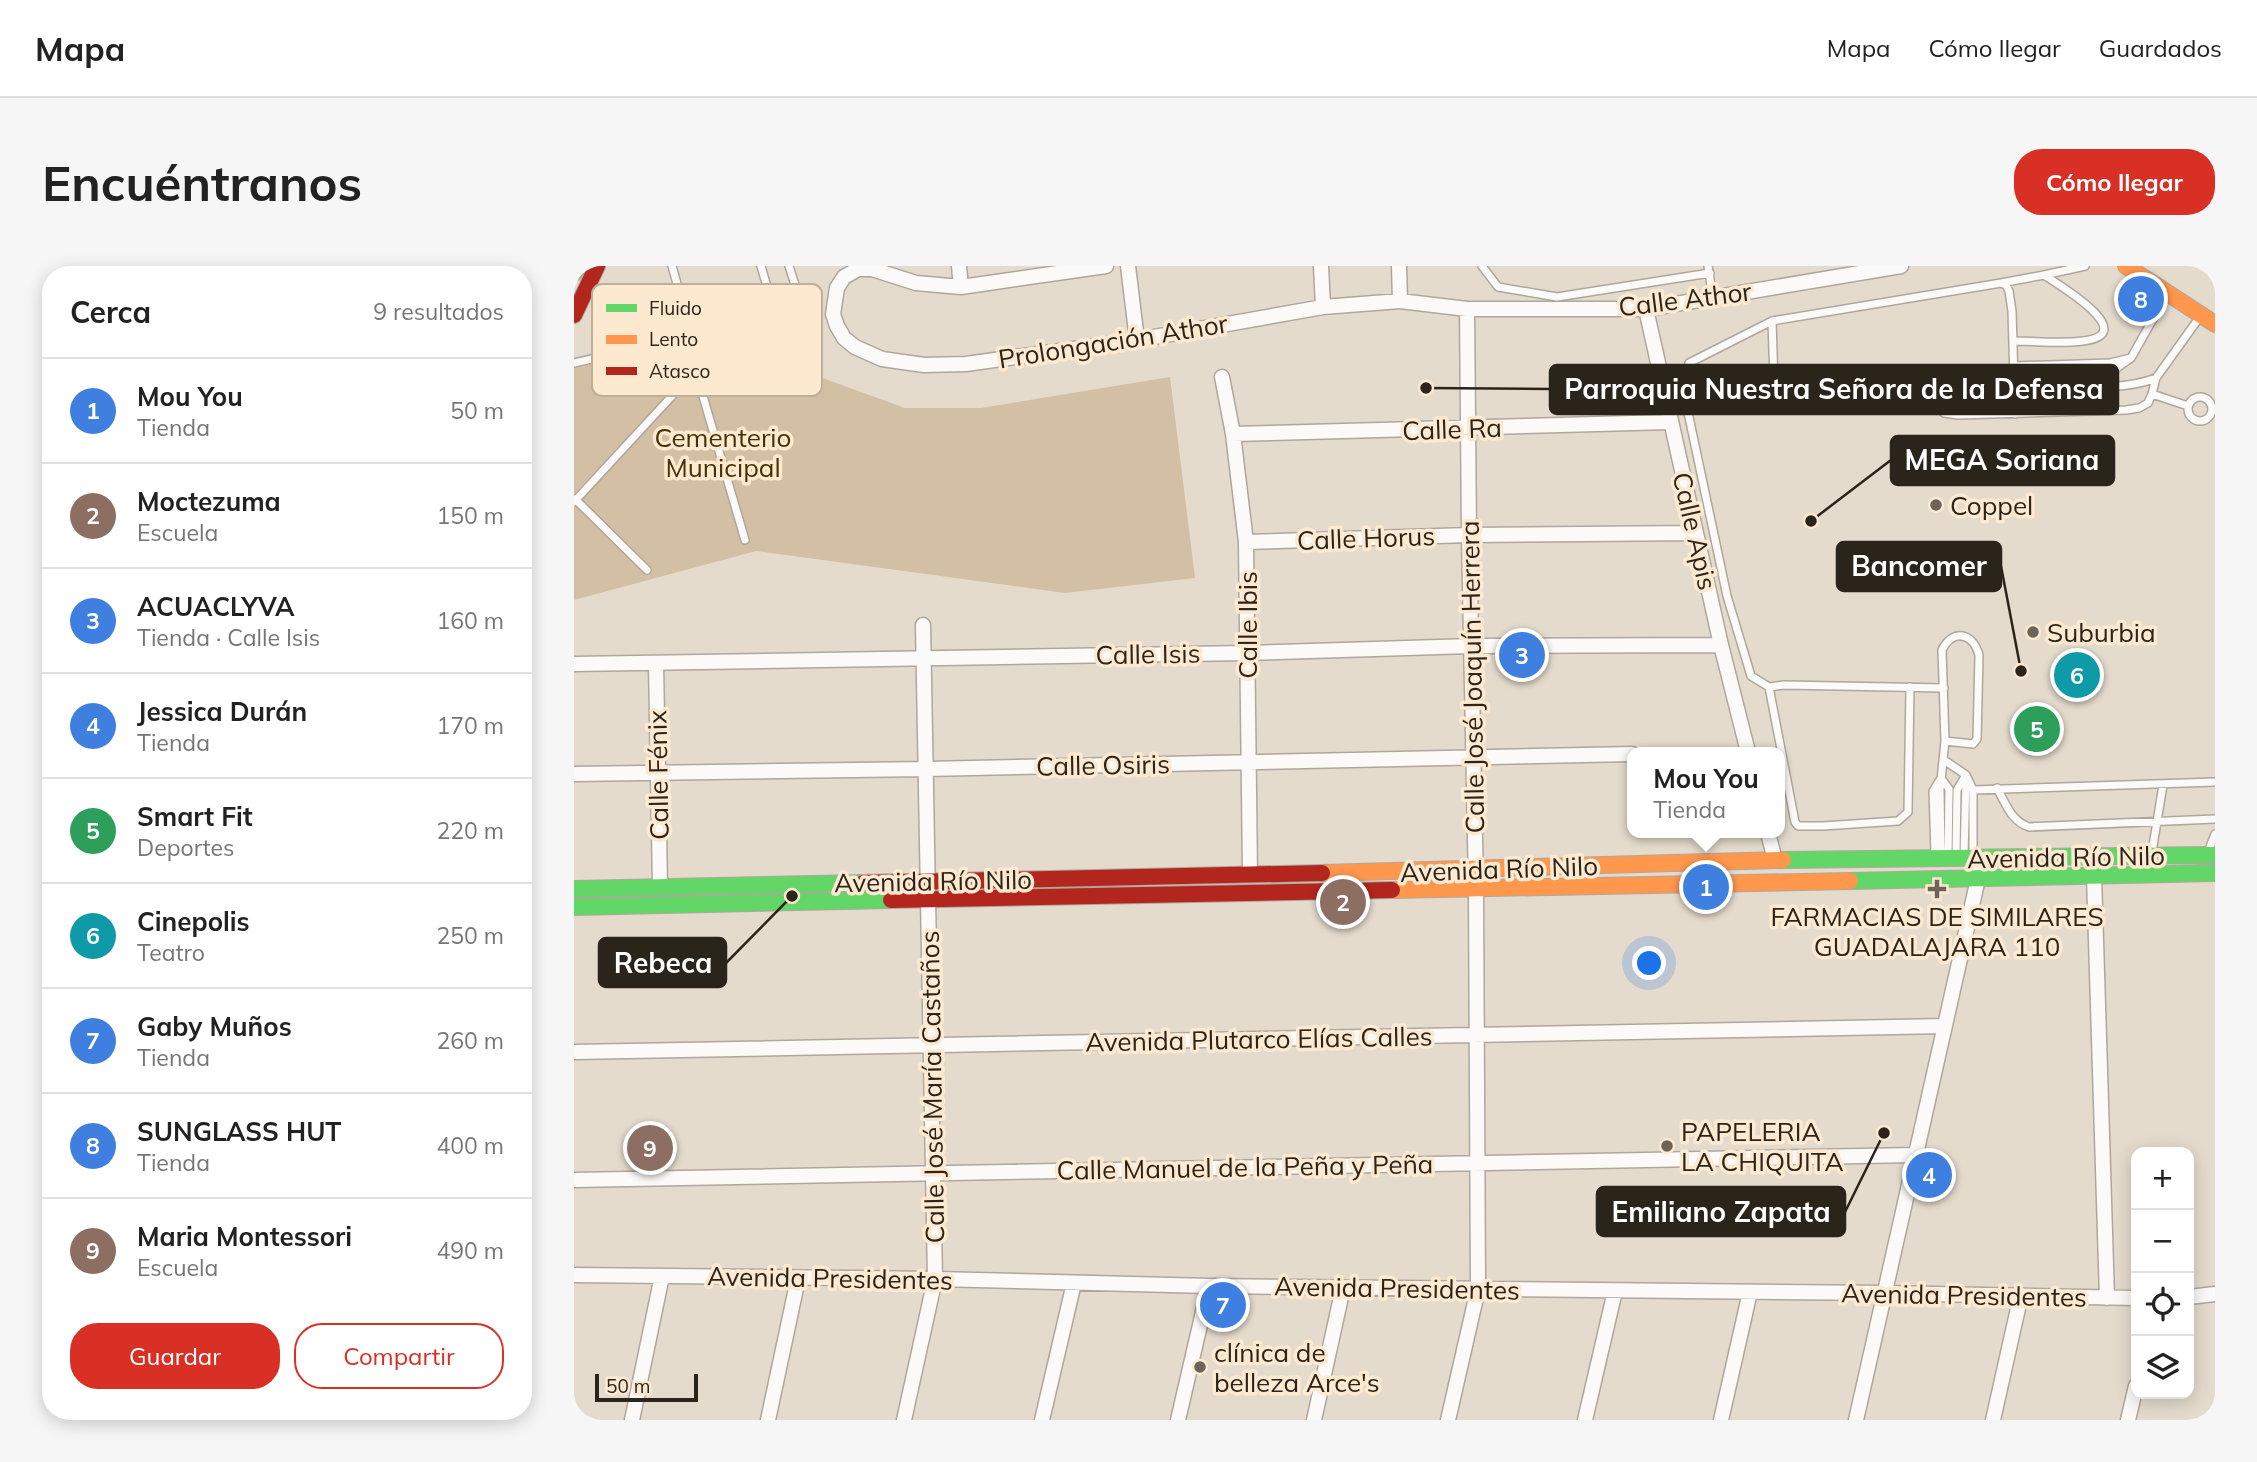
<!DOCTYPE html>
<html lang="es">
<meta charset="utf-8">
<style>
body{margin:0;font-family:Mulish,sans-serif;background:#f6f6f6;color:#222}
.controls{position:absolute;right:21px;bottom:21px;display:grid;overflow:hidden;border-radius:14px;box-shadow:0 4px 18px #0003}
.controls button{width:63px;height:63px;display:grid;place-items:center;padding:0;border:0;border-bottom:2px solid #e0e0e0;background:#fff;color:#222;font:35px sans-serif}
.scale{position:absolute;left:21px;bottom:18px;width:103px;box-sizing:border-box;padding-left:7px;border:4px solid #2b241b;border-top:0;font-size:19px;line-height:24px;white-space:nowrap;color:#2b241b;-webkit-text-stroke:5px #fde9d0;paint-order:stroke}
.you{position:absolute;left:1076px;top:698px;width:24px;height:24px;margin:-18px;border:5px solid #fff;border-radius:50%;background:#1a73e8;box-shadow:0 0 0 10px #1a73e833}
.badge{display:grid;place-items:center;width:46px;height:46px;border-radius:50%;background:#d93025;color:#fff;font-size:23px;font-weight:700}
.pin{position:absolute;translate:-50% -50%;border:4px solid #fff;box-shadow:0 2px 7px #0006}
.popup{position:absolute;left:1053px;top:481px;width:158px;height:91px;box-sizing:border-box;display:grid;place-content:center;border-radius:14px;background:#fff;filter:drop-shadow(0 2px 5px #0005);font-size:23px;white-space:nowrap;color:#767676}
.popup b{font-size:26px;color:#222}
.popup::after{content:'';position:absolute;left:50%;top:100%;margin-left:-14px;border:14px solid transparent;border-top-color:#fff}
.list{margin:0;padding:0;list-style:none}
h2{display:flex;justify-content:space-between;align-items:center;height:91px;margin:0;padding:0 28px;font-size:30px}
h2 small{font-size:23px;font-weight:400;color:#767676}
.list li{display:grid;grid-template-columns:46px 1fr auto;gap:21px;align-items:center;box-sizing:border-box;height:105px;padding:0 28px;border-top:2px solid #e0e0e0}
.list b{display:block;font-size:26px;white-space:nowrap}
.list p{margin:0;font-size:23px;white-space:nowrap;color:#767676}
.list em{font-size:23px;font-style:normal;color:#767676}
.actions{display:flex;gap:14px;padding:21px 28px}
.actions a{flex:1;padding:16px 0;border:2px solid #d93025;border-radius:28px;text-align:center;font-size:24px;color:#d93025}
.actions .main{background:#d93025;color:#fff}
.icon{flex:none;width:38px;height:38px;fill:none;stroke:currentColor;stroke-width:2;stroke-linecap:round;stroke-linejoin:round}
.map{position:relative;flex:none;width:1641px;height:1154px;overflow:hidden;border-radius:28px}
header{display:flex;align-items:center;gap:42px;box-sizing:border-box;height:98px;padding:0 35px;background:#fff;border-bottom:2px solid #e0e0e0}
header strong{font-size:33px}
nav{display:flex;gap:38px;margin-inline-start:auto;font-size:24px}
.intro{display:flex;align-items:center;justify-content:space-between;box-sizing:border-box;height:168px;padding:0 42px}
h1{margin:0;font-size:49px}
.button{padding:18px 32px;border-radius:28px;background:#d93025;color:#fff;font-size:24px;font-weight:700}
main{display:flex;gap:42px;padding:0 42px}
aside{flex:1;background:#fff;border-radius:28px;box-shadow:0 4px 18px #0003}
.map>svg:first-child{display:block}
.green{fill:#d3bfa4}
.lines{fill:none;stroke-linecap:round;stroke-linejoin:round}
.lane-casing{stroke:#afa79d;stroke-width:10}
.street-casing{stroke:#afa79d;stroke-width:17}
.fast-casing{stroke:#afa79d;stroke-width:18}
.slow-casing{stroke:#afa79d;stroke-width:18}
.jam-casing{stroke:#afa79d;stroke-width:18}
.lane{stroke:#fbfaf8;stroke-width:7}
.street{stroke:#fbfaf8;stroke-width:14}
.fast{stroke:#63d668;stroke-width:16}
.slow{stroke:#ff974d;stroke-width:16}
.jam{stroke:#b3261e;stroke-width:16}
.poi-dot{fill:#6c6459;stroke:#fde9d0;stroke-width:2.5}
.labels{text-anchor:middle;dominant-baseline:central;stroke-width:7;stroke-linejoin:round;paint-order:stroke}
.street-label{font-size:26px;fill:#2b241b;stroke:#fde9d0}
.park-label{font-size:26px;fill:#492f04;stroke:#fde9d0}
.poi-label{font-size:26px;fill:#2b241b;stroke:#fde9d0;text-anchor:start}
.key{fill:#fde9d0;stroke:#beae9a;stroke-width:2}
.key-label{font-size:19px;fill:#2b241b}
.leader{fill:none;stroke:#2b241b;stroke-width:2.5}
.callout-dot{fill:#2b241b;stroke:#fde9d0;stroke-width:2.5}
.callout{fill:#2b241b;stroke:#2b241b;stroke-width:2.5}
.callout-label{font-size:28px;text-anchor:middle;font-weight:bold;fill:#fff}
</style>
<header>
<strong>Mapa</strong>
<nav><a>Mapa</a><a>Cómo llegar</a><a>Guardados</a></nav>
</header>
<div class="intro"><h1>Encuéntranos</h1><a class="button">Cómo llegar</a></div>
<main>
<aside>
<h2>Cerca<small>9 resultados</small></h2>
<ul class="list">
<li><span class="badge" style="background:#3f7fe0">1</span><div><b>Mou You</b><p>Tienda</p></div><em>50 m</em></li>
<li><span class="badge" style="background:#8d6e63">2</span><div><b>Moctezuma</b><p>Escuela</p></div><em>150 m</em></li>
<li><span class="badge" style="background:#3f7fe0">3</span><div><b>ACUACLYVA</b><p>Tienda · Calle Isis</p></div><em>160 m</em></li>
<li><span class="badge" style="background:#3f7fe0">4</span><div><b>Jessica Durán</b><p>Tienda</p></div><em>170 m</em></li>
<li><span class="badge" style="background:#2e9e5b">5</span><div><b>Smart Fit</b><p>Deportes</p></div><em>220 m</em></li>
<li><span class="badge" style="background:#0f9aa8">6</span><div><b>Cinepolis</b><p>Teatro</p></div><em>250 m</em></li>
<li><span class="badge" style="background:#3f7fe0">7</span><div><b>Gaby Muños</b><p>Tienda</p></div><em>260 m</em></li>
<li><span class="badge" style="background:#3f7fe0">8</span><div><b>SUNGLASS HUT</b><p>Tienda</p></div><em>400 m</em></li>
<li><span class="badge" style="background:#8d6e63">9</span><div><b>Maria Montessori</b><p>Escuela</p></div><em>490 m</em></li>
</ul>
<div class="actions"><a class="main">Guardar</a><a>Compartir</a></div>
</aside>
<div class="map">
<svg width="1641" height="1154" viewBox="0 0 1641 1154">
<rect width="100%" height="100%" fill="#e5dbcd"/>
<!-- green -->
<path class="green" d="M130 69 331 142H407L596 111 621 312 491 327 182 285 0 334V100L67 85 84 106Z"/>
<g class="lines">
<!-- lane casing -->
<g class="lane-casing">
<path id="lane" d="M187 0 196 31 201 35 221 27 222 22 215 0
M908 0 924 21 983 31 1136 7
M1134 0 1139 32
M1470 9 1511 0
M1427 17 1470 9C1485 19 1568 68 1509 75 1487 78 1461 75 1439 75
M1198 55 1200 116 1207 127 1211 129 1240 131 1333 127 1355 136 1370 147 1384 149 1552 144 1565 142 1574 137 1578 128 1582 112 1625 52
M1557 92 1540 104 1530 107 1467 108 1465 111 1466 115 1470 117C1508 119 1546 126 1582 112
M0 97 60 83 106 47 109 39 98 0
M1440 100 1536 97 1557 92 1593 28
M1578 128 1614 140
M1614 143a12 12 0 1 1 24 0a12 12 0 1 1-24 0Z
M1 233 73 304
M0 236 109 118 120 114 126 120 171 274
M1195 421 1177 410 1153 330 1108 118 1115 97 1198 55 1427 17 1432 19 1435 25 1438 45 1441 148
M1336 421 1334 546 1324 555 1249 560H1224L1221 556 1195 421 1210 419 1370 422
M1370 494 1392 509 1399 524V588
M1423 522C1432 538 1437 555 1455 561L1641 553
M1399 524 1641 516
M1578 586 1589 519
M1634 586 1641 568
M1361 588 1359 525 1367 512 1375 523 1374 590
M1367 588 1366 524 1371 475 1368 384C1379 362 1399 367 1405 389L1403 473 1399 478 1371 475
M1382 588 1383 524 1392 509
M1390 589 1392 514"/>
</g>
<!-- street casing -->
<g class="street-casing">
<path id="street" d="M385 0 387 21
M532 0 387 21 342 17 298 3H284L270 11 263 22 259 48 263 60 270 72 281 81 308 93 350 99 392 98 563 74 749 41 826 35 893 43H1072L1327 0
M554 0 563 74
M747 0 749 41
M825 0 826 35
M1072 43 1147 379 1174 486
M648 111 659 168 672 276 676 609
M659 168 1096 156
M672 276 895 269 1122 267
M0 398 673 387 897 380 1147 379
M82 398 86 621
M0 508 352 503 1058 488
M1194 567 1201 594
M1520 609 1533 1032
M0 786 1371 760
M0 914 1341 889
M0 1009 361 1013 635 1020 1309 1027 1562 1032
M1615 1031 1641 1028
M58 1154 88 1010
M194 1154 224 1013
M330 1154 361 1013 349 359
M468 1154 500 1017
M604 1154 635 1020
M740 1154 769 1022
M874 1154 904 1023 902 622 895 269 893 43
M1011 1154 1041 1025
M1147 1154 1176 1026
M1282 1154 1406 604
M1419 1154 1447 1029
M1554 1154 1562 1120"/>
</g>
<!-- fast casing -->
<g class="fast-casing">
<path id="fast" d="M0 7 4 0
M1209 594 1641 589
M1276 615 1641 607
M0 623 289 617
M0 641 317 634"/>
</g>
<!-- slow casing -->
<g class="slow-casing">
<path id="slow" d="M1552 0 1641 58
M748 607 1209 594
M818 624 1276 615"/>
</g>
<!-- jam casing -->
<g class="jam-casing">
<path id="jam" d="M0 49 23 0
M289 617 748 607
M317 634 818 624"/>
</g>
<!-- lane -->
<use href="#lane" class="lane"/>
<!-- street -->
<use href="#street" class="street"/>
<!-- fast -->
<use href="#fast" class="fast"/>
<!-- slow -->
<use href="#slow" class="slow"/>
<!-- jam -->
<use href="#jam" class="jam"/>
</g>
<!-- markers -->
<g class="poi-dot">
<circle cx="1362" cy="239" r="7"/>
<circle cx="1459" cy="366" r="7"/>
<path d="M1359.5 612.5h7v7h7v7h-7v7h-7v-7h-7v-7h7z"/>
<circle cx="1093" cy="880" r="7"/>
<circle cx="626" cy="1101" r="7"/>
</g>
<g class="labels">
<!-- street labels -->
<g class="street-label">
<text transform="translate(1111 33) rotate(-7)">Calle Athor</text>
<text transform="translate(539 75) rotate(-9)">Prolongación Athor</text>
<text transform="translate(878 163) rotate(-2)">Calle Ra</text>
<text transform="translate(1121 265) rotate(77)">Calle Apis</text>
<text transform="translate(792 272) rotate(-2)">Calle Horus</text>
<text transform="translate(673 359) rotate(-90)">Calle Ibis</text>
<text transform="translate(574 388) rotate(-1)">Calle Isis</text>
<text transform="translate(898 411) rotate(-91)">Calle José Joaquín Herrera</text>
<text transform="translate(529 499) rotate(-1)">Calle Osiris</text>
<text transform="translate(84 509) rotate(-91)">Calle Fénix</text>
<text transform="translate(1492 591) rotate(-1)">Avenida Río Nilo</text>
<text transform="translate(925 603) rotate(-2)">Avenida Río Nilo</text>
<text transform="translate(359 615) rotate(-1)">Avenida Río Nilo</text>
<text transform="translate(685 773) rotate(-1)">Avenida Plutarco Elías Calles</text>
<text transform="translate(358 821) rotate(-91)">Calle José María Castaños</text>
<text transform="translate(671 901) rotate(-1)">Calle Manuel de la Peña y Peña</text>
<text transform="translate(256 1012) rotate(1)">Avenida Presidentes</text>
<text transform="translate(823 1022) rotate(1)">Avenida Presidentes</text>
<text transform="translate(1390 1029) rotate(1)">Avenida Presidentes</text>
</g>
<!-- park labels -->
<g class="park-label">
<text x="149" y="171">Cementerio<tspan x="149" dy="30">Municipal</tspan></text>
</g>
<!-- poi labels -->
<g class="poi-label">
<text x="1376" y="239">Coppel</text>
<text x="1473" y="366">Suburbia</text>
<text x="1363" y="650" text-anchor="middle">FARMACIAS DE SIMILARES<tspan x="1363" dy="30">GUADALAJARA 110</tspan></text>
<text x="1107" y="865">PAPELERIA<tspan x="1107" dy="30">LA CHIQUITA</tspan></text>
<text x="640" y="1086">clínica de<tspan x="640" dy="30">belleza Arce's</tspan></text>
</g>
</g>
<!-- legend -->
<rect x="18" y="18" width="230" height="112" rx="10" class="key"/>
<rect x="32" y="38" width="31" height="8" fill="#63d668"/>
<rect x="32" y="69" width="31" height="9" fill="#ff974d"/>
<rect x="32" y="101" width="31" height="8" fill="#b3261e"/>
<g class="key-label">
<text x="75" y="49">Fluido</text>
<text x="75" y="80">Lento</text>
<text x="75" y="112">Atasco</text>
</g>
<!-- callouts -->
<path class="leader" d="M852 122L976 123M1237 255L1317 194M1447 405L1427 300M218 630L152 697M1310 867L1271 946"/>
<g class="callout-dot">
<circle cx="852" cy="122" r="7"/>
<circle cx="1237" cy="255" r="7"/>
<circle cx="1447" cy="405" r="7"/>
<circle cx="218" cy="630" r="7"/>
<circle cx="1310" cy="867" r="7"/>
</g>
<g class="callout">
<rect x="976" y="99" width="568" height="49" rx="7"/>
<rect x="1317" y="170" width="223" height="49" rx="7"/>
<rect x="1263" y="276" width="164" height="49" rx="7"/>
<rect x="25" y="672" width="127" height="49" rx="7"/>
<rect x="1023" y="921" width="248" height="49" rx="7"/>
</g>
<g class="callout-label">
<text x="1260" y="133">Parroquia Nuestra Señora de la Defensa</text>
<text x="1428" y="204">MEGA Soriana</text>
<text x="1345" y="310">Bancomer</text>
<text x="89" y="707">Rebeca</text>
<text x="1147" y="956">Emiliano Zapata</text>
</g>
</svg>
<div class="controls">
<button>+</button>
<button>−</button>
<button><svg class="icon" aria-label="locate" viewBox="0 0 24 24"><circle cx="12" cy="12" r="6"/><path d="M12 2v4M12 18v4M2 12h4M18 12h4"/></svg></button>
<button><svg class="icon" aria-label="layers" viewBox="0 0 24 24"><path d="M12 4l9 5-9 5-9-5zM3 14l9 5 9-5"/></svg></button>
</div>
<div class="scale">50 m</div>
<div class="you"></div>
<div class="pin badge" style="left:1132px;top:621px;background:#3f7fe0">1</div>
<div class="popup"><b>Mou You</b>Tienda</div>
<div class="pin badge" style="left:769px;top:636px;background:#8d6e63">2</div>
<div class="pin badge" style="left:948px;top:389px;background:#3f7fe0">3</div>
<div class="pin badge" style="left:1355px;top:909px;background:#3f7fe0">4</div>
<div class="pin badge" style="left:1463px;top:463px;background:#2e9e5b">5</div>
<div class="pin badge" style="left:1503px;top:409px;background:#0f9aa8">6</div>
<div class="pin badge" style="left:649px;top:1039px;background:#3f7fe0">7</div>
<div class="pin badge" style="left:1567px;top:33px;background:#3f7fe0">8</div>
<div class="pin badge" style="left:76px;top:882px;background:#8d6e63">9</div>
</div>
</main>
